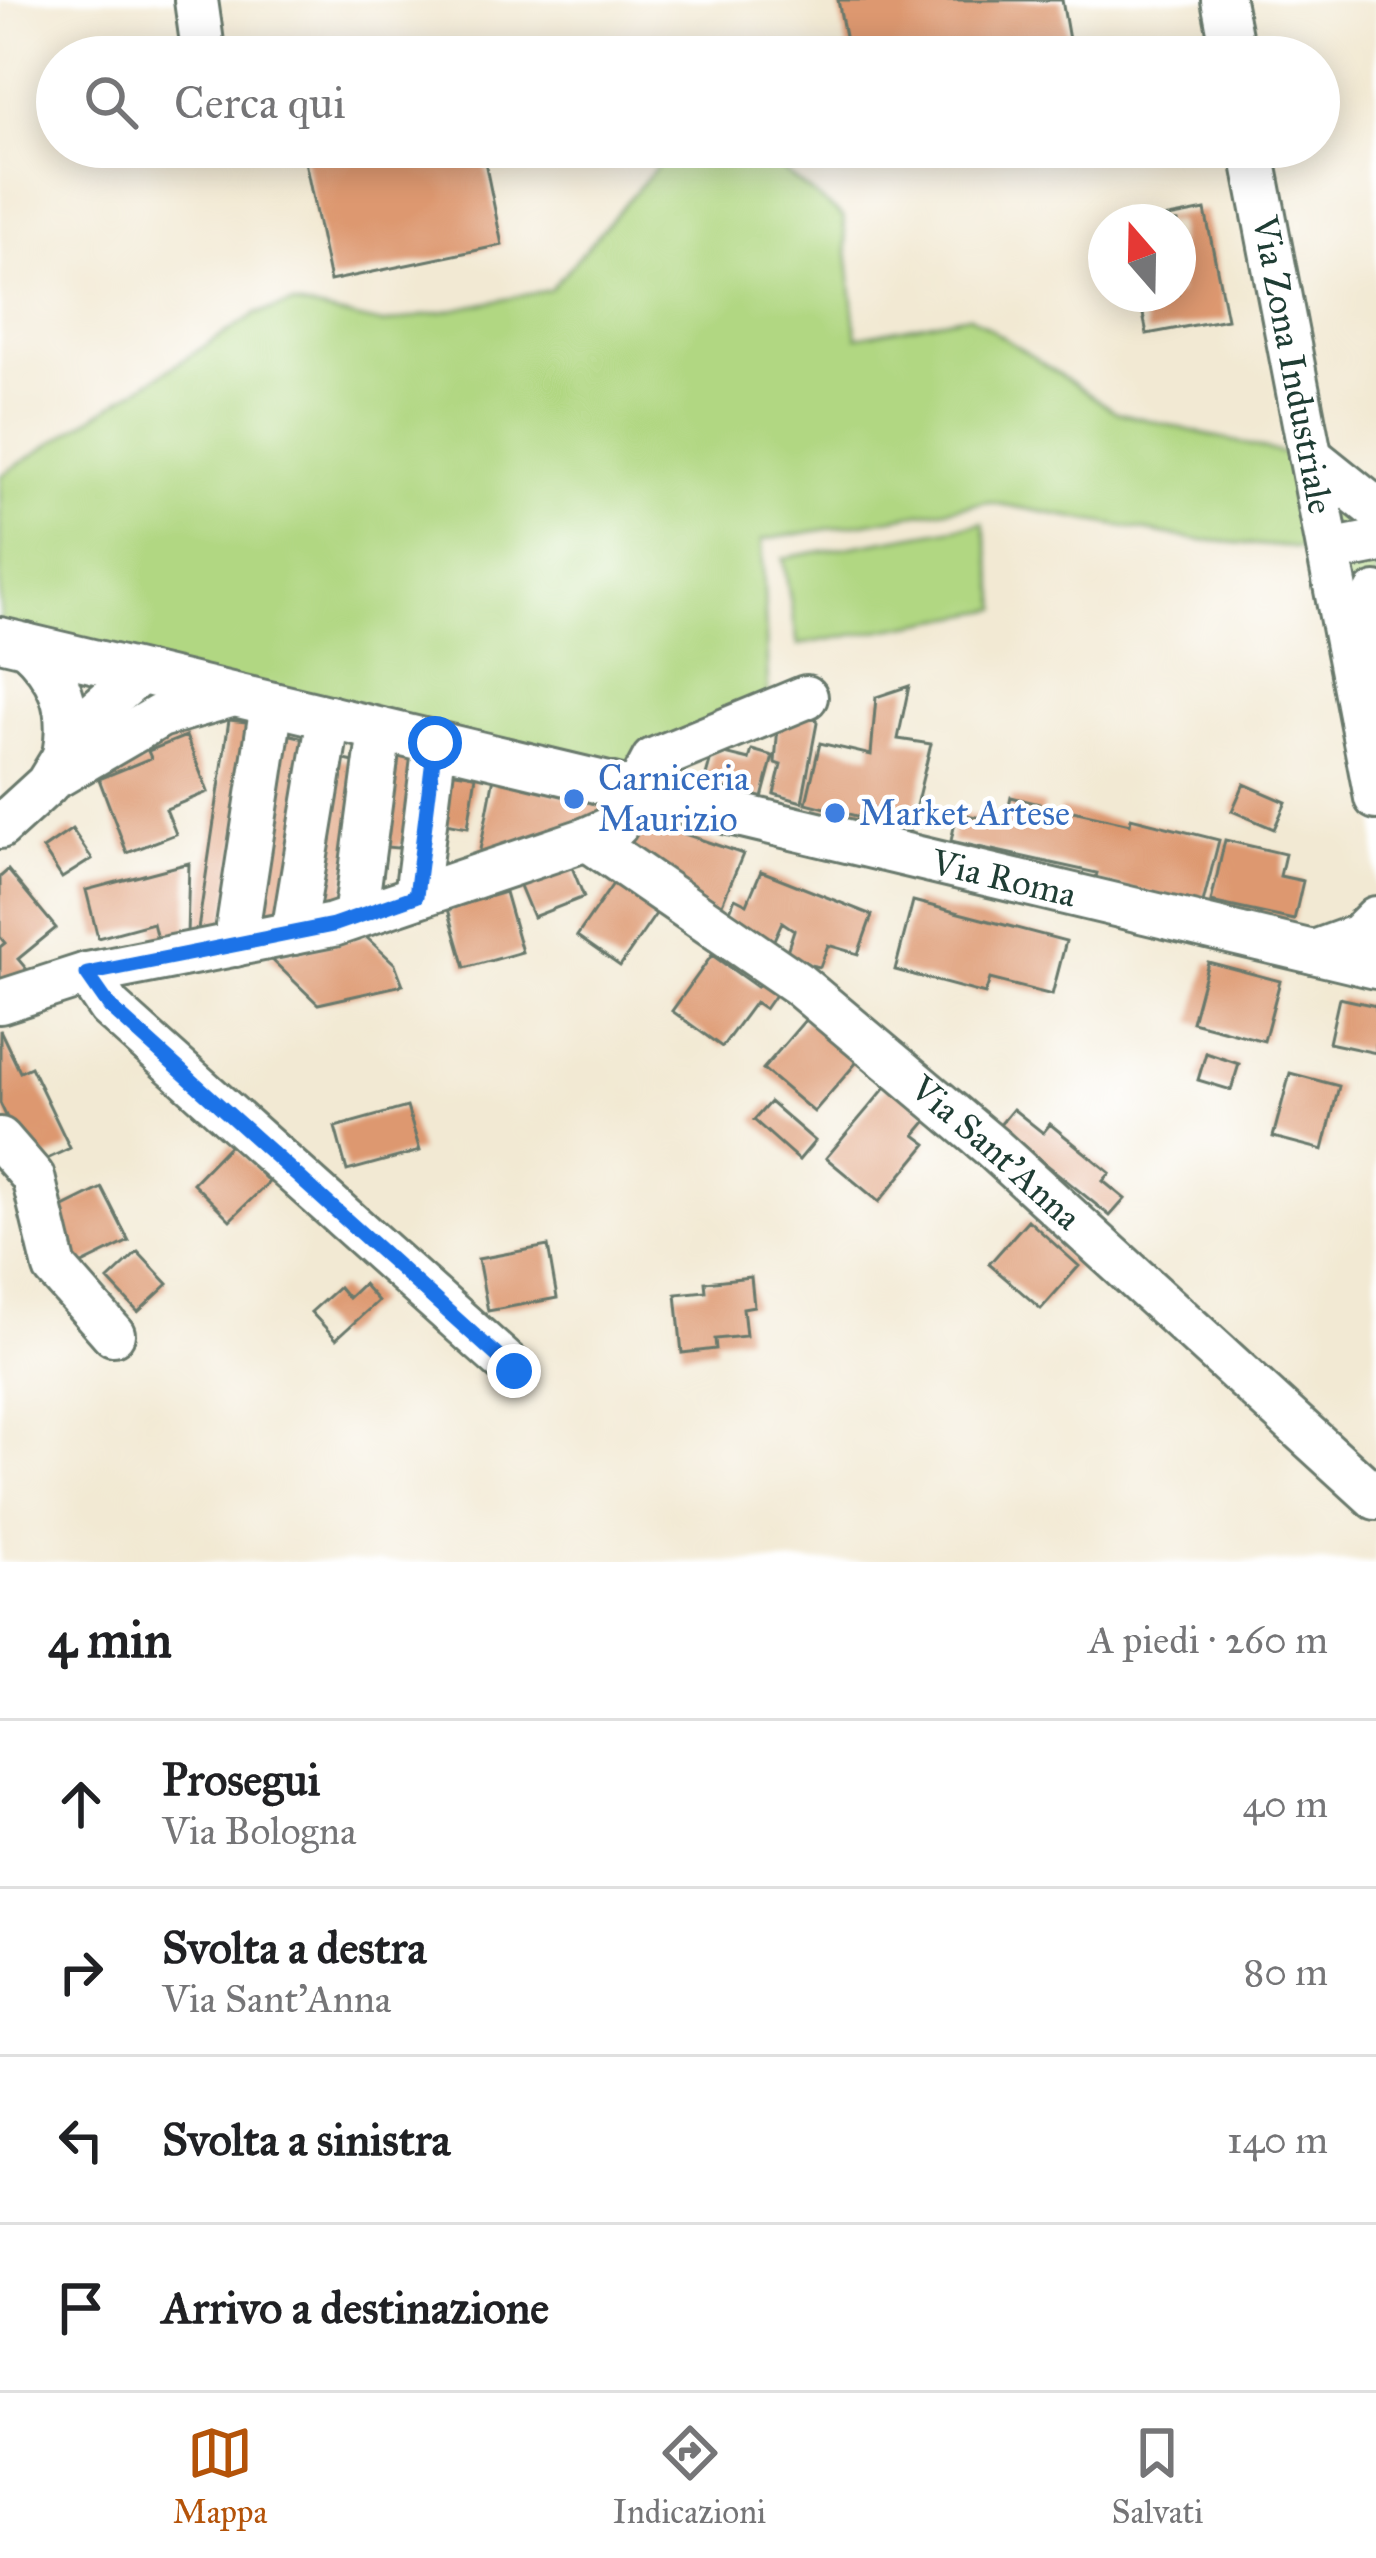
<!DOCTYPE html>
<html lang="it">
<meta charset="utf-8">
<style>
body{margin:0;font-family:"IM FELL Great Primer",serif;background:#f6f6f6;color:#202124}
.compass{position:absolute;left:1088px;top:204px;width:108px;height:108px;border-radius:50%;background:#fff;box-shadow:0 6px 30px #0003;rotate:340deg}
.stop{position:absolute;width:36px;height:36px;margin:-27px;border:9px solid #1a73e8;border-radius:50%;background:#fff}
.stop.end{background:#1a73e8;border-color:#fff;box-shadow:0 3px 12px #0008}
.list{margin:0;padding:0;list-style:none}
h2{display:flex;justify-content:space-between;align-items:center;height:156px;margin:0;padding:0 48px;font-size:51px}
h2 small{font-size:39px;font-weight:400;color:#757577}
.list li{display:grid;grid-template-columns:78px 1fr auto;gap:36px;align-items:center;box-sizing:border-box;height:168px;padding:0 48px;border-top:3px solid #e0e0e0}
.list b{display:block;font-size:45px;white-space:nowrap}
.list p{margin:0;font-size:39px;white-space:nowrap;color:#757577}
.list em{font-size:39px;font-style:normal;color:#757577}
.icon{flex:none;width:66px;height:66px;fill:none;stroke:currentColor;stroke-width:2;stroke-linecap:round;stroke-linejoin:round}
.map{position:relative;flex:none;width:1376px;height:1562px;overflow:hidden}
.search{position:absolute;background:#fff;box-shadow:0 6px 30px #0003;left:36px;right:36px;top:36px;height:132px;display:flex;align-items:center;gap:30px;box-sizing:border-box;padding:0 42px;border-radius:66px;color:#757577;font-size:45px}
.sheet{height:828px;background:#fff}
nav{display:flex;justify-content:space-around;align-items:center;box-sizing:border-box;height:168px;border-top:3px solid #e0e0e0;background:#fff;font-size:33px;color:#757577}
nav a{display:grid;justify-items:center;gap:6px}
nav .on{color:#b45309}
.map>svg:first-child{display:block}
.green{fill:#b1d782;stroke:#688a5b;stroke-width:3}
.building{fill:#dd986f}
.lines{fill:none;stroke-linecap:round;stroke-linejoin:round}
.minor-casing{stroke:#69796c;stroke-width:48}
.minor{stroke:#fff;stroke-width:42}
.route{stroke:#1a73e8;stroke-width:15}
.shop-dot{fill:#3f7fe0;stroke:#fff;stroke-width:4.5}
.labels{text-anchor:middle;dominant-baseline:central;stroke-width:9;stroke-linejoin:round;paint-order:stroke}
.street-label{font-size:36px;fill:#1f3d34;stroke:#fff}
.shop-label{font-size:36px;fill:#366cbe;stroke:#fff;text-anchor:start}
</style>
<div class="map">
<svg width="1376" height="1562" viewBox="0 0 1376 1562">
<rect width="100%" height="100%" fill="#fff"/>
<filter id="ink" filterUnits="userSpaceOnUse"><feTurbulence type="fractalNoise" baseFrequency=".00833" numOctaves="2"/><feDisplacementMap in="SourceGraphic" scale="24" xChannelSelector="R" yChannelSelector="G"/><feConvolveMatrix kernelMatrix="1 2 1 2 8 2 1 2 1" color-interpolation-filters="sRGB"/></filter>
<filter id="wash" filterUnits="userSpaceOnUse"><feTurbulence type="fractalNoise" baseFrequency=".004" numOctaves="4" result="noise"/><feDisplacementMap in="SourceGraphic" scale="48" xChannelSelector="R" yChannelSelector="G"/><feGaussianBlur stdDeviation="2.7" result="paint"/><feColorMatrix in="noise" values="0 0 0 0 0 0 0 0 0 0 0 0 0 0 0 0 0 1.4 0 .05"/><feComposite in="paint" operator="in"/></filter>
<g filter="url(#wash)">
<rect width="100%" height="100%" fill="#f2e9d3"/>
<!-- green -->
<path class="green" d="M674 147H752L843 217 857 337 969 315 1116 412 1310 460 1376 509V594L1356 696 1328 551 1191 539 988 502 762 540 769 712 634 791 0 640V476L256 314 293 304 382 324 550 290Z
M983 523 999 609 798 645 783 558Z"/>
<g id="blocks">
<!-- building -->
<path class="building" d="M838 0H1062L1072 57H849Z
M302 147H482L502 245 330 281Z
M1205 210 1227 319 1147 334 1139 294H1178V222L1153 220Z
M909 686 898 739 931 744 910 830 806 803 820 743 871 755 876 697Z
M809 700 817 723 802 802 774 794 781 765 775 763 779 713Z
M229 720 255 723 223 937 196 943Z
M278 732 313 740 284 927 248 935Z
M186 736 208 792 166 809 176 834 127 853 99 779 151 758 148 751Z
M752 750 773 756 762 798 704 783 713 751 749 760Z
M384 753 424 757 417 830 397 848 375 846Z
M331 757 363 764 343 911 307 914Z
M442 770 476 775 468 827 434 821Z
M494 777 606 807V815L479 855Z
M1244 784 1286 802 1274 829 1232 811Z
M1011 797 1044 805 1041 819 1058 822 1060 808 1130 824 1131 818 1219 840 1202 907 1095 880 1097 873 951 841 957 813 1005 823Z
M635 817 743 854 716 918 617 850Z
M72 829 92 859 62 878 43 849Z
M1225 840 1285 854 1280 876 1303 881 1294 920 1211 902Z
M567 855 584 897 533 917 516 876Z
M189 863 187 936 158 943 153 923 98 938 86 890Z
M8 870 56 928 18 959 34 978 0 990V947L5 943 0 937V877Z
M761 871 872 915 858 954 828 945 820 967 784 960 794 930 782 922 768 953 726 921 735 898 747 904Z
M617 878 660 908 620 966 577 936Z
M505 892 522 952 465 968 448 909Z
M913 901 1066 941 1052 995 990 979 985 994 895 970Z
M365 936 395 964 403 985 318 1004 268 956Z
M712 955 757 987 763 978 779 989 765 1009 755 1002 722 1047 672 1011Z
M1208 962 1280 981 1264 1041 1192 1022Z
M1339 998 1376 1006V1053L1329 1043Z
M806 1019 857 1062 814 1112 763 1069Z
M0 1030 20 1072 31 1067 70 1148 30 1167 0 1103Z
M1206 1053 1239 1064 1231 1090 1198 1080Z
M1290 1073 1339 1086 1323 1150 1273 1137Z
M890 1082 931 1116 915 1135 927 1144 879 1202 826 1158Z
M770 1102 815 1141 799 1160 754 1120Z
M407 1107 420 1151 347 1171 335 1127Z
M1013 1109 1043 1133 1050 1124 1110 1173 1103 1181 1125 1199 1110 1216 999 1126Z
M231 1144 269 1182 230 1220 193 1183Z
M102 1188 129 1241 78 1266 52 1213Z
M1028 1220 1079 1266 1041 1309 989 1264Z
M548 1246 557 1298 488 1311 478 1259Z
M138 1252 168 1284 138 1312 108 1280Z
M751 1277 754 1306 743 1308 746 1336 715 1339 716 1349 682 1353 676 1294 706 1291 705 1282Z
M363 1284 378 1301 336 1339 311 1312 339 1287 348 1298Z"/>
</g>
</g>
<g filter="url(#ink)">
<use href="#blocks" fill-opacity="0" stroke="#69796c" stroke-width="3"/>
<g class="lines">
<!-- minor casing -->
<g class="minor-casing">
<g id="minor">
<path d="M196 0 203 50"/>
<path d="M1223 0 1234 57"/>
<path id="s1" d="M1251 147 1376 798"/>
<path d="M1310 456 1376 509"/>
<path d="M1329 551 1376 542"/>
<path id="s2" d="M0 639 1376 967"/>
<path d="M26 645C60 675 73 709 64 755"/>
<path d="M1361 671 1376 594"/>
<path d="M57 776 160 716 227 697"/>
<path d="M636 792 653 760 806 697"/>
<path d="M0 827 47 784 86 720 140 673"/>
<path id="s3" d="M587 839 798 984 993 1148 1376 1498"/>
<path d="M416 896 435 743"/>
<path d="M355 917 380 730"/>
<path d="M293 933 329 717"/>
<path d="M235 945 272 704"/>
<path d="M1314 952 1358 936 1376 918"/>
<path d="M87 974 109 1007 515 1371"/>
<path d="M0 1002 87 974 333 925 587 839 616 826 634 791"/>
<path d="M0 1139 33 1177 55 1268 113 1334"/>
</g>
</g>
<!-- minor -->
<use href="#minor" class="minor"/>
</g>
</g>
<g class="lines" filter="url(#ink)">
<!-- route -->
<path class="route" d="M435 743 416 896 333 925 87 974 110 1007 514 1371"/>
</g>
<!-- markers -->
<g class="shop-dot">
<circle cx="574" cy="799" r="12"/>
<circle cx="835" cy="813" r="12"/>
</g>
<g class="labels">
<!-- street labels -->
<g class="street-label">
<text stroke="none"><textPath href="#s1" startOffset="222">Via Zona Industriale</textPath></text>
<text stroke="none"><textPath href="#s2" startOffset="1032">Via Roma</textPath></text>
<text stroke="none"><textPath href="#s3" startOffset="516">Via Sant'Anna</textPath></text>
</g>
<!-- shop labels -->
<g class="shop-label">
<text x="598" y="778">Carniceria<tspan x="598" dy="41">Maurizio</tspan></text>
<text x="859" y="813">Market Artese</text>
</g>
</g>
</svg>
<svg class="compass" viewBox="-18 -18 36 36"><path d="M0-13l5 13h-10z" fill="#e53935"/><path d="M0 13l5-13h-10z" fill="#757577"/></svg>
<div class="stop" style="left:435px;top:743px"></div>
<div class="stop end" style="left:514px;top:1371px"></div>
<div class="search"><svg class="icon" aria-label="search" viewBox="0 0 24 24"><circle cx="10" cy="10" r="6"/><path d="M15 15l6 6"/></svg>Cerca qui</div>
</div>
<section class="sheet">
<h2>4 min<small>A piedi · 260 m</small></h2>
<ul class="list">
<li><svg class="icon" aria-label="ahead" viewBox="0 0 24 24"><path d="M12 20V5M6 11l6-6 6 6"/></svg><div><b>Prosegui</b><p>Via Bologna</p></div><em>40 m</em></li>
<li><svg class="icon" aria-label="right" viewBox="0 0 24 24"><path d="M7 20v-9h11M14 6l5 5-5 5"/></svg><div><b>Svolta a destra</b><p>Via Sant'Anna</p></div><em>80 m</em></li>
<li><svg class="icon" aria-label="left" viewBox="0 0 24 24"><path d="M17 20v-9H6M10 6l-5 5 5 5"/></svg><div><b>Svolta a sinistra</b></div><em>140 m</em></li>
<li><svg class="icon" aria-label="arrive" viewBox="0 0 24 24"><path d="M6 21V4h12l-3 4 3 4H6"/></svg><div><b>Arrivo a destinazione</b></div></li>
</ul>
</section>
<nav>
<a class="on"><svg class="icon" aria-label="map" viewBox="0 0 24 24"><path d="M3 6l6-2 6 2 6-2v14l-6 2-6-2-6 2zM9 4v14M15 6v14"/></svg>Mappa</a>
<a><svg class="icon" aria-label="directions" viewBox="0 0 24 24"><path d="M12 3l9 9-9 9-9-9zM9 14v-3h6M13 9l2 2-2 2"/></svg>Indicazioni</a>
<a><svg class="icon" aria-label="saved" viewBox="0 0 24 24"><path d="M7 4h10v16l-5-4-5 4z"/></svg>Salvati</a>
</nav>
